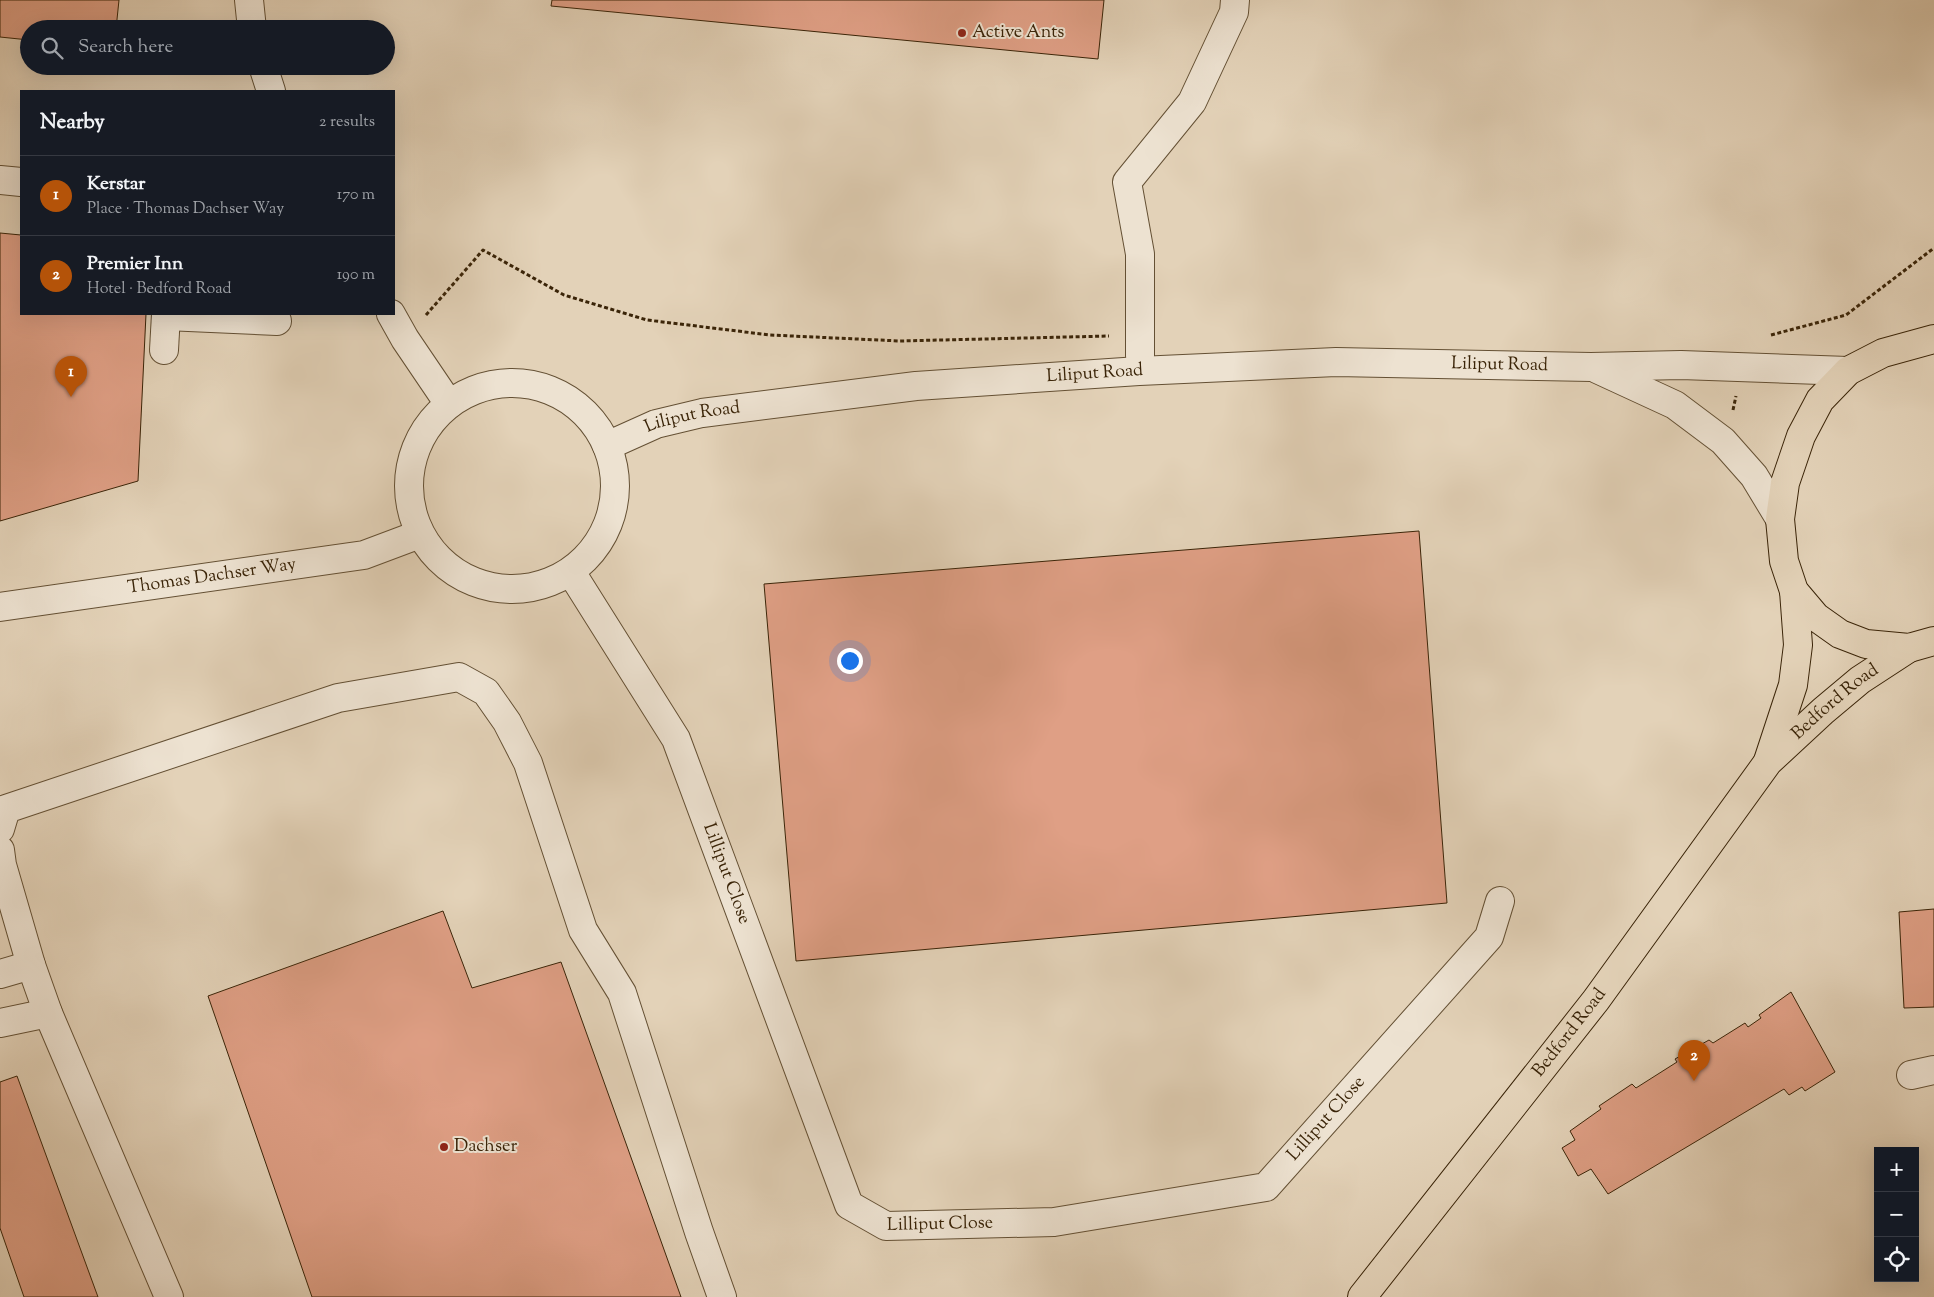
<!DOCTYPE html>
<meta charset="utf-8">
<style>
body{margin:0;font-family:"Sorts Mill Goudy",serif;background:#242831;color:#f1f3f6}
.controls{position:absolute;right:15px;bottom:15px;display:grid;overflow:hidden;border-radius:0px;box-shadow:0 5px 20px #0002}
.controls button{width:45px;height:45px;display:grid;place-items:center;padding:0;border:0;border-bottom:1px solid #363941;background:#171b24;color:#f1f3f6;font:25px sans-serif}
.you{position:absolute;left:849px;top:660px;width:18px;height:18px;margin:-12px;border:4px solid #fff;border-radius:50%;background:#1a73e8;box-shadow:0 0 0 8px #1a73e833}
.badge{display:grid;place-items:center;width:32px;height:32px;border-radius:50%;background:#b45309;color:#fff;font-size:16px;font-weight:700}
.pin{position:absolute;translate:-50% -41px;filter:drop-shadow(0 1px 2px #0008)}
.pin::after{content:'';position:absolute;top:26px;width:18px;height:15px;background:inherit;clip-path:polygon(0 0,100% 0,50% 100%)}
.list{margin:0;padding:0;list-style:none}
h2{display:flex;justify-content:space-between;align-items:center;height:65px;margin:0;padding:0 20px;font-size:21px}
h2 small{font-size:16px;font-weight:400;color:#9ea1a6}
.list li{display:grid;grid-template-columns:32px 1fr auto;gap:15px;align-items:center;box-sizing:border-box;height:80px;padding:0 20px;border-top:1px solid #363941}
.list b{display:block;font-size:19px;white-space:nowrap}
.list p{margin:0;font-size:16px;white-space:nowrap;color:#9ea1a6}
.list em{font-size:16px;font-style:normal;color:#9ea1a6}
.icon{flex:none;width:28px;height:28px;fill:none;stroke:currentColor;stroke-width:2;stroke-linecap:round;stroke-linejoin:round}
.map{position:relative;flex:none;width:1934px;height:1297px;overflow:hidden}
.search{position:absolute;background:#171b24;box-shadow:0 5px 20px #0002;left:20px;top:20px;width:375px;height:55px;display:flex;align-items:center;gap:12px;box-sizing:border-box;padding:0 18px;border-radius:28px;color:#9ea1a6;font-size:19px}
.panel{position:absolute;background:#171b24;box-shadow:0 5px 20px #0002;left:20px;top:90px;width:375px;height:225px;border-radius:0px}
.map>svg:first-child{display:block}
.building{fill:#df9f85;stroke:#3a2408}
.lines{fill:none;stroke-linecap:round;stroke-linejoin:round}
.minor-casing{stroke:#645034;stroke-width:30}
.highway-casing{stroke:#3a2408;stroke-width:30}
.path{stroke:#3a2408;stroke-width:3;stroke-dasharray:4 2.5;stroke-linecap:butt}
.minor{stroke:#ede2d1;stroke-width:28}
.highway{stroke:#e3d2b8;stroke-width:28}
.poi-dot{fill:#8f2418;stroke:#ede2d1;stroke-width:2}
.labels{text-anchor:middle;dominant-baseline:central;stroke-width:4;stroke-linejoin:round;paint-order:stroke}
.poi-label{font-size:18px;fill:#3a2408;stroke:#ede2d1;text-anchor:start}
.street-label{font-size:18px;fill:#3a2408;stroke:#ede2d1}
</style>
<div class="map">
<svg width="1934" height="1297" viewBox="0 0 1934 1297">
<rect width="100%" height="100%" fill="#e3d2b8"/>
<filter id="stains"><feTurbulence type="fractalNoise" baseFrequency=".004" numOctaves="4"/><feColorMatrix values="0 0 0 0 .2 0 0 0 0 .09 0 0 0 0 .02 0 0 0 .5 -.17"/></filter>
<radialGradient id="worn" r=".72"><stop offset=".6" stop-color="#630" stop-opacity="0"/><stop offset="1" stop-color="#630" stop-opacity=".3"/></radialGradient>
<!-- building -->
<path class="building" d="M0 0H119L116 29H29V40L0 37Z
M552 0H1104L1098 59 551 6Z
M0 233 21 235V314H146L138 481 0 521Z
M1419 531 1447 903 796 961 764 584Z
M1934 909V1007L1904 1008 1899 912Z
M443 911 472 988 561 962 681 1297H312L208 996Z
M1791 992 1835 1072 1805 1091 1802 1087 1789 1095 1784 1089 1608 1194 1591 1169 1578 1176 1562 1148 1575 1140 1570 1131 1601 1109 1599 1106 1632 1084 1636 1088 1677 1062 1675 1059 1709 1040 1713 1043 1745 1023 1748 1027 1761 1018 1759 1015Z
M17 1076 98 1297H24L0 1228V1082Z"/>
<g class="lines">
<!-- minor casing -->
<g class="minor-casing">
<g id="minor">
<path d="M249 0 252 29"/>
<path d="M263 66 271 91"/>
<path d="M0 180 21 182"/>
<path d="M391 314 405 339 449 404"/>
<path d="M166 316 277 321"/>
<path d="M164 350 166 314"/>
<path d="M1140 356V254L1127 182 1192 102 1234 12 1235 0"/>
<path d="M1597 369 1675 405 1723 441 1754 476 1780 519"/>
<circle cx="512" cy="486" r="103"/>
<path id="s1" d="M607 446 656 424 702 413 916 386 1139 371 1336 362 1591 367 1681 365 1848 371"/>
<path id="s2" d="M571 572 676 739 849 1205 886 1226 1054 1222 1266 1187 1489 937 1500 901"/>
<path id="s3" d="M0 607 364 555 420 534"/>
<path d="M0 829 6 809 338 698 459 677 486 692 507 722 528 763 583 930 622 993 699 1232 722 1297"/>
<path d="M0 850 2 865 31 965 48 1013 169 1297"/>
<path d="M0 974 31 965"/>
<path d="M0 1023 48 1013"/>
<path d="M1911 1075 1934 1070"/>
</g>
</g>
<!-- highway casing -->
<g class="highway-casing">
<g id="highway">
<path d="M1934 339 1883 353 1848 371 1820 400 1801 436 1785 483 1780 519 1784 561 1794 591 1816 617 1840 634 1866 644 1909 648 1934 641"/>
<path d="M1768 761 1793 685 1798 645 1794 591"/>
<path id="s4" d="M1362 1297 1596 1000 1768 762 1823 711 1860 680 1909 648"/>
</g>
</g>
<!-- path -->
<path class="path" d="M426 315 483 250 564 295 647 320 770 335 900 341 1109 336
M1771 335 1846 315 1934 248
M1733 410 1736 396"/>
<!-- minor -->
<use href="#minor" class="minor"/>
<!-- highway -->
<use href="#highway" class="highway"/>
</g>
<!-- markers -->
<g class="poi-dot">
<circle cx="962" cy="33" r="5"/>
<circle cx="444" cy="1147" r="5"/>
</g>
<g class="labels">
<!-- poi labels -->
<g class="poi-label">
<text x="972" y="33">Active Ants</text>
<text x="454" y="1147">Dachser</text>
</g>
<!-- street labels -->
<g class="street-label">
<text stroke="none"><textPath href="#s1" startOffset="901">Liliput Road</textPath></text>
<text stroke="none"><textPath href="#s1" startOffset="496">Liliput Road</textPath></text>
<text stroke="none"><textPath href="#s1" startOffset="91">Liliput Road</textPath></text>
<text stroke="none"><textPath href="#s3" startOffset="214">Thomas Dachser Way</textPath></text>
<text stroke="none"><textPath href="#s4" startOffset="762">Bedford Road</textPath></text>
<text stroke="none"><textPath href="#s2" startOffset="341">Lilliput Close</textPath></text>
<text stroke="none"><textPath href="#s4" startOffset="336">Bedford Road</textPath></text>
<text stroke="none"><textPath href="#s2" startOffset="1211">Lilliput Close</textPath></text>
<text stroke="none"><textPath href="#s2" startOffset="791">Lilliput Close</textPath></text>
</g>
</g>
<rect width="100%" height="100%" filter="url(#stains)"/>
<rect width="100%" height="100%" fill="url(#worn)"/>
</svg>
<div class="controls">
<button>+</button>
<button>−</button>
<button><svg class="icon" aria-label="locate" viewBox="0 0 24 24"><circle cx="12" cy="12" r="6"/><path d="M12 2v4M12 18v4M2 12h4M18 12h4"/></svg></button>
</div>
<div class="you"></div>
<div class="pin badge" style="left:71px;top:397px">1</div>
<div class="pin badge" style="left:1694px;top:1081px">2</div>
<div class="search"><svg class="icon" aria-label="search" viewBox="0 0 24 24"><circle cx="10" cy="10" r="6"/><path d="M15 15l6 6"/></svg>Search here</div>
<section class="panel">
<h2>Nearby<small>2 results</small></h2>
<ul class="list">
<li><span class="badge">1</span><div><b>Kerstar</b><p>Place · Thomas Dachser Way</p></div><em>170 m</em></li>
<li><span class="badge">2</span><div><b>Premier Inn</b><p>Hotel · Bedford Road</p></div><em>190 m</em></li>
</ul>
</section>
</div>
